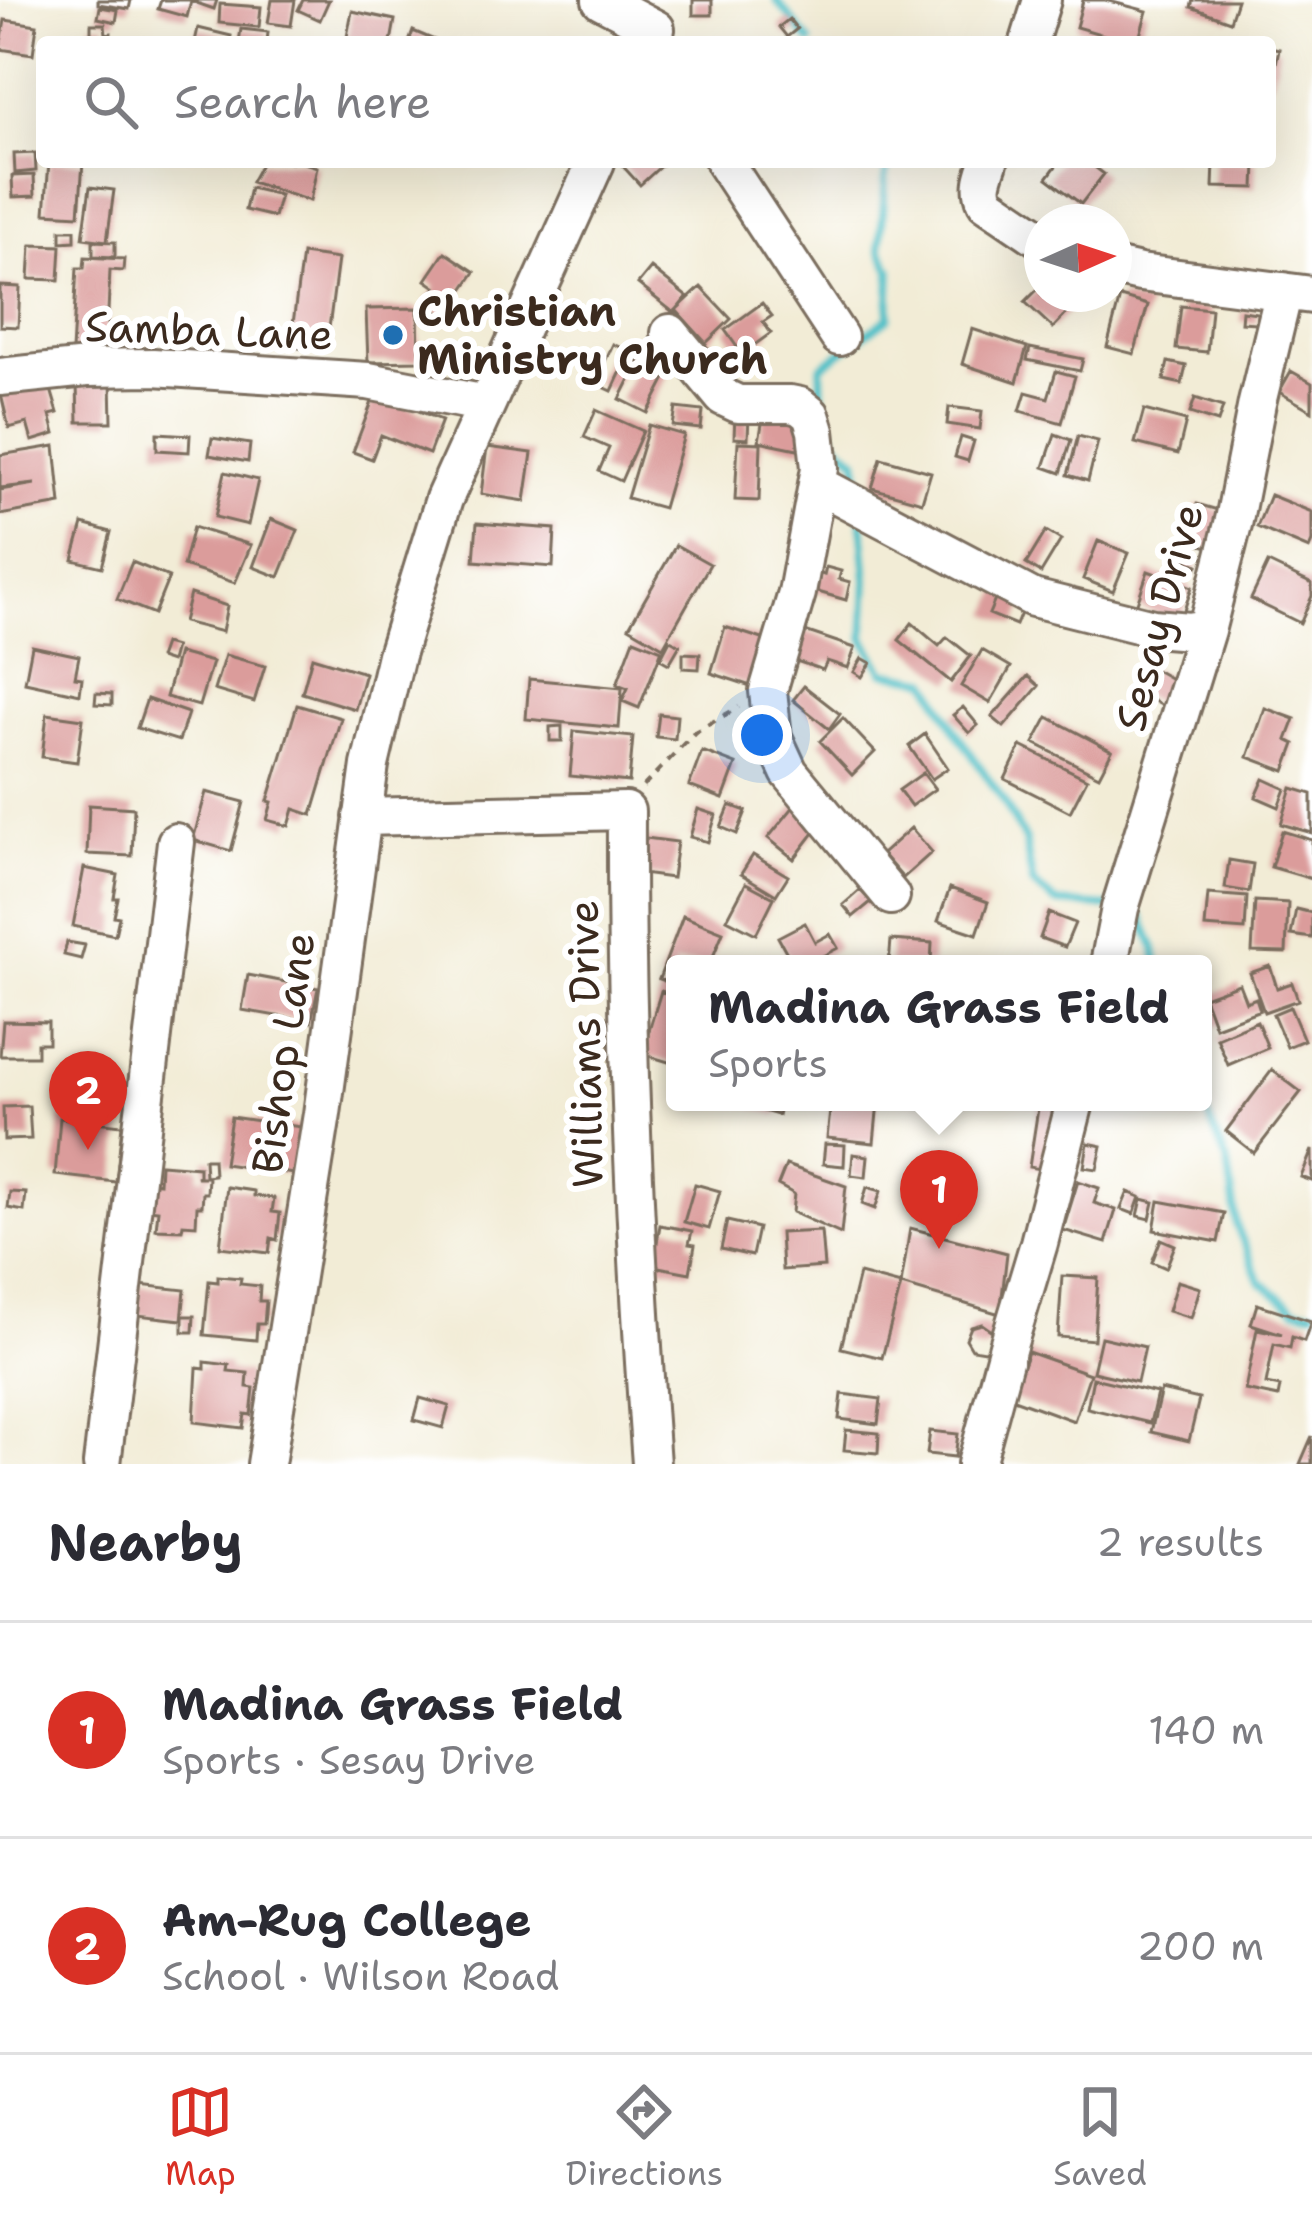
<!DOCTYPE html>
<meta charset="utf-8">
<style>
body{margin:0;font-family:"Shantell Sans",sans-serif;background:#f2f2f3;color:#2b2b33}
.compass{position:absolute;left:1024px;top:204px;width:108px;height:108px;border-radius:50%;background:#fff;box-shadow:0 12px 48px #0002;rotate:87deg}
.you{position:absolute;left:762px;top:735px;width:42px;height:42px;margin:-30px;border:9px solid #fff;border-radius:50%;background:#1a73e8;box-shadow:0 0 0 18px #1a73e833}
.badge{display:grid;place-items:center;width:78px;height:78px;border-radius:50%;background:#d93025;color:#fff;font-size:39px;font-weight:700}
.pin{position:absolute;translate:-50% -99px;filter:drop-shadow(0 3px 6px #0008)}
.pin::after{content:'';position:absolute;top:63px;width:42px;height:36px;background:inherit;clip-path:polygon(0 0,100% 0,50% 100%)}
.popup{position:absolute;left:666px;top:955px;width:546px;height:156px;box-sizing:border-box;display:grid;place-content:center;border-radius:12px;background:#fff;filter:drop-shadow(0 3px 9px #0005);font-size:39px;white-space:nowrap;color:#7c7c81}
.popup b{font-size:45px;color:#2b2b33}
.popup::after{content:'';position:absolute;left:50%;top:100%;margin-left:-24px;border:24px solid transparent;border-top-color:#fff}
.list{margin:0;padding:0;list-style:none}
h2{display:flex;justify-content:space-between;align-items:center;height:156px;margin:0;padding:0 48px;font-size:51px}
h2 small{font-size:39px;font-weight:400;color:#7c7c81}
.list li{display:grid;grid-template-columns:78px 1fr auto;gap:36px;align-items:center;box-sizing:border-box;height:216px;padding:0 48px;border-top:3px solid #e1e1e2}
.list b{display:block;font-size:45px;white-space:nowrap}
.list p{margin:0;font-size:39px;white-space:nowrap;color:#7c7c81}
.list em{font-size:39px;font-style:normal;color:#7c7c81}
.icon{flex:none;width:66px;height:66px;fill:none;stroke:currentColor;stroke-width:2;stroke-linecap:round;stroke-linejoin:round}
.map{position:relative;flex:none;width:1312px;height:1464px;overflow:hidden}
.search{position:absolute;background:#fff;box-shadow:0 12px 48px #0002;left:36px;right:36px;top:36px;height:132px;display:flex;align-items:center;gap:30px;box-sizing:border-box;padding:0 42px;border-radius:12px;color:#7c7c81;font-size:45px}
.sheet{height:588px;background:#fff}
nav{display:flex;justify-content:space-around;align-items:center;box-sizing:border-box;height:168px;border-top:3px solid #e1e1e2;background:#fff;font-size:33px;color:#7c7c81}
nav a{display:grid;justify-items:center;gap:6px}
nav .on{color:#d93025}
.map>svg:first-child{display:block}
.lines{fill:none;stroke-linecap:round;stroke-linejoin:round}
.stream{stroke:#53c1c8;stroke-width:8}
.building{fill:#db9c9b}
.minor-casing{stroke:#7b6e5e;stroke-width:42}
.path{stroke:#7b6e5e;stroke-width:4.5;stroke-dasharray:9 9;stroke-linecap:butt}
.minor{stroke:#fff;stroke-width:36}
.poi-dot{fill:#1f6fb2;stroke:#fff;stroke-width:4.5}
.labels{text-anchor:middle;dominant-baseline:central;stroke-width:12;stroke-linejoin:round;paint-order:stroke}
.poi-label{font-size:42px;font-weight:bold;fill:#3b2a1e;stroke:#fff;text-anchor:start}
.street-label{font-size:42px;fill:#3b2a1e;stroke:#fff}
</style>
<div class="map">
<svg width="1312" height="1464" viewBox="0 0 1312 1464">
<rect width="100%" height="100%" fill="#fff"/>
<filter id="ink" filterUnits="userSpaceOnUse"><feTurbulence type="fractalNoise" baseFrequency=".00833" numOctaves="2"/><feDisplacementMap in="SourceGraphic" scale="24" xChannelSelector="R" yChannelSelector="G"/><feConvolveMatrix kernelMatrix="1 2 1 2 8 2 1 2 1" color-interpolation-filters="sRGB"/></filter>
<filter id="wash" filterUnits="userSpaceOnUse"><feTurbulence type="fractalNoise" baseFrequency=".004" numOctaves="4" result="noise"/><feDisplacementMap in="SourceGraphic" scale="48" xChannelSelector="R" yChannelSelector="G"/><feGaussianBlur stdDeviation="2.7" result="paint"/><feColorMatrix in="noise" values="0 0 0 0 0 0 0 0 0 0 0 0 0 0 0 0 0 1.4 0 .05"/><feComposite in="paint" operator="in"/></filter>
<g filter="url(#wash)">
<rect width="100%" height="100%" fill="#f2ecd6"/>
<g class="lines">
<!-- stream -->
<path class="stream" d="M776 0 810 42
M822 411 821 367 889 317 891 270 880 249 887 162
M831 430 836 441 857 460 860 494
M862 521 867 580 864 638 884 672 928 680 955 730 1003 800 1025 840 1033 884 1057 903 1111 907
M1131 912 1141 916 1155 948 1158 964
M1202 1102 1228 1164 1237 1227 1260 1281 1296 1309 1312 1311"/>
</g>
<g id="blocks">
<!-- building -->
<path class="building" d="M98 0H131L129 9 98 4Z
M161 0H217L214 9 191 1 187 17 158 9Z
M272 0H295L291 26 268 23Z
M303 0H329L320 20 298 10Z
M693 0H712V15H693Z
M1083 0H1105L1147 11 1138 42H1102L1104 35 1076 27Z
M1193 0H1237L1230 21 1191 7Z
M220 4 261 7 259 27 219 23Z
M100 7 118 10 116 22 98 18Z
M352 11 395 20 391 42H346Z
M789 19 797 29 787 37 779 27Z
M5 20 37 25 33 54 0 49Z
M91 24H105L106 34 111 33V42H49V36L91 34Z
M198 28 231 36 230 42H195Z
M241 29 268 32 267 42H239Z
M413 31 439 42H409Z
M1270 47 1279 49 1272 83H1270Z
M35 153 36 171 15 173 14 154Z
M49 162H83L79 215 45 213Z
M262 162H301L317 167 310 201 251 182Z
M619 162H665L640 185Z
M1059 162H1088L1104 174 1081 204 1047 178Z
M1214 162H1256L1255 188 1213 187Z
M34 175 35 196 13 197 12 176Z
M90 187 114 190 107 241 83 238Z
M250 188 280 195 274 217 245 210Z
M61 230H75V241L61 242Z
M93 241 115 242V257L93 256Z
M31 245 61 246 59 280 29 279Z
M445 252 475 272 455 301 458 304 447 319 425 302 436 287 426 280Z
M302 254 338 259 326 351 290 347Z
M85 257 124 259 123 271 110 270 106 353 72 351 77 268H84Z
M651 268 687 297 674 313 638 284Z
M1042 285V294H1085L1053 328 1025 302Z
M0 286 20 287 18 327 0 326Z
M701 287 731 319 706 343 676 310Z
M1120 297 1148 305 1134 354 1107 347Z
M762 303 772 316 763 322 771 333 742 354 725 330Z
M1181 306 1211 309 1207 352 1176 349Z
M418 308 419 361 368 362 366 309Z
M1242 311 1257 313 1256 323 1241 322Z
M972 329 1027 347 1017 382 962 364Z
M651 337 680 351 648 413 620 399Z
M613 344 630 352 612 391 595 383Z
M1030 348 1083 359 1080 371 1027 360Z
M1168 362 1186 366 1182 384 1164 380Z
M1056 371 1075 376 1062 423 1020 411 1026 392 1048 398Z
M1291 371 1312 383V411L1279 392Z
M47 376 58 413 50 415 55 434 32 441 27 423 9 428 0 390Z
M111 381 112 422H78L77 382Z
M375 394 442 420 429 454 381 435 372 459 353 452Z
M1195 398 1223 407 1218 422 1190 413Z
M765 407 809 415 802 450 759 441Z
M949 407 982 411 980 429 947 424Z
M676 408 703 411 701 429 673 426Z
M596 410 643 431 621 481 599 471 609 448 584 437Z
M1144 410 1186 421 1178 454 1135 443Z
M735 414 749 415 748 439 734 438Z
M649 425 684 435 663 508 627 498Z
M157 433 190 435 189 452 157 450Z
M1055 434 1071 440 1061 473 1044 467Z
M1078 436 1098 441 1088 481 1068 475Z
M961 437 974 441 968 461 955 457Z
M212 438 250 444 248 462 209 455Z
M738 442 761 443 759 501 735 500Z
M55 446 61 504 0 515V490L35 484 0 488V455Z
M487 447 532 453 525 501 481 494Z
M881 458 931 472 922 502 872 488Z
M225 472 258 480 248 525 215 517Z
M1270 495 1312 512V542L1309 549 1257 527Z
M1197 504 1225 512 1215 549 1187 541Z
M271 519 298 530 279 577 253 567Z
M477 523 555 529 553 567 474 561Z
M83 524 111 532 102 567 73 560Z
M193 527 251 545 235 583 183 566Z
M1046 531 1061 540 1041 573 1026 564Z
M1098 541 1129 553 1113 591 1083 579Z
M676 545 710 564 663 647 629 627Z
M1182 557 1198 565 1192 575 1177 567Z
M132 562 169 577 154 614 117 599Z
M1268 563 1312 584V596L1300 623 1251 599Z
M826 567 841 571 839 579 850 582 846 600 804 588 809 570 824 575Z
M1148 571 1192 587 1180 622 1136 606Z
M999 590 1026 601 1016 625 989 614Z
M190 594 227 606 222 632 183 622Z
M912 623 939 646 947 637 971 656 951 682 899 640Z
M725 627 775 643 760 689 711 673Z
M796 628 855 648 848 668 827 661 823 670 787 658Z
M634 639 662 650 639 708 622 701 628 688 617 684Z
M670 640 680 645 669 664 660 659Z
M164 644 175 647 171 662 159 658Z
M32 646 79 656 75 677 82 678 80 694 25 682Z
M982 650 1011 667 990 703 961 686Z
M178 653 212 662 199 706 166 697Z
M683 653 700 654 699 669 683 668Z
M225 655 265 666 254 702 214 690Z
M312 657 365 673 355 709 302 693Z
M862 658 871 663 862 677 854 672Z
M1152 668 1175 681 1163 706 1139 693Z
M1028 676 1039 686 1004 727 992 717Z
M529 679 622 688 619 728 526 719Z
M804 686 840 714 829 729 793 700Z
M96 693 112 694V705L95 704Z
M147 699 188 713 179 741 137 728Z
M297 705 341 718 312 815 294 809 289 826 267 820 272 802 268 801Z
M963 707 978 725 969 733 953 715Z
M1265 708 1295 719 1287 740 1295 744 1285 771 1248 757Z
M47 714 83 719 77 762 42 757Z
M659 714 677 716 675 739 656 737Z
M1048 717 1112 751 1099 776 1034 743Z
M843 718 875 752 852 775 820 741Z
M562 726V741H550V727Z
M574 731 633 737 629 782 570 776Z
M925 734 948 768 932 779 909 746Z
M1021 746 1087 779 1070 812 1005 779Z
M702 751 736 764 723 799 689 786Z
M923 773 935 789 911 806 899 790Z
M1264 779 1286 789 1279 807 1256 797Z
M1292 788 1312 794V833L1281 824Z
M206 792 244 802 231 851 193 840Z
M89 805 134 808 132 856 87 854Z
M730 805 746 811 737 834 721 827Z
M795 805 820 825 794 859 768 838Z
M698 809 716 815 708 842 690 837Z
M911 828 932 852 903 878 882 854Z
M1282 831 1312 840V879L1271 867Z
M638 837 677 842 672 878 634 873Z
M753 855 788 876 776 895 741 874Z
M1229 860 1253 864 1249 892 1225 888Z
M84 868 118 875 114 898H118L114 916 119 917 115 935 73 926Z
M746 883 774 898 756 934 727 919Z
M950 888 988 902 977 934 938 921Z
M860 890 871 902 853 917 843 905Z
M1208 894 1247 897 1245 930 1205 927Z
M1255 901 1288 903 1286 953 1252 952Z
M1296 909 1312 913V938L1291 935Z
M1049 913 1075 923 1065 947 1040 938Z
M683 916 723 932 710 964H675V985L659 979Z
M805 923 815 942 830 934 838 948 807 964H793L778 937Z
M891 940 932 943 931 964H889Z
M67 942 85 945 81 959 64 955Z
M1270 966 1277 988 1292 983 1298 1000 1264 1012 1250 973Z
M248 975 318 988 311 1022 242 1010Z
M1239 984 1246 1002 1256 998 1260 1010 1215 1027 1204 997Z
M661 991 675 996V1064L642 1054Z
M1290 1007 1304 1040 1287 1047 1273 1014Z
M3 1021 48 1022V1043H37V1056H0Z
M1257 1021 1268 1048 1228 1065 1217 1038Z
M1272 1070 1301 1092 1254 1153 1226 1131Z
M733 1102H781L778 1115Z
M831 1102H878L874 1143 827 1138Z
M1039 1102H1062L1051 1171 1029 1167Z
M29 1106 31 1139 4 1140 3 1107Z
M231 1117 301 1127 294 1174 224 1164Z
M60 1118 122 1125 116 1182 55 1175Z
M1088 1143 1102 1146 1097 1169 1084 1167Z
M825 1144 845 1145 844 1166 823 1164Z
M1312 1150V1181L1301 1177Z
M853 1154 868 1156 866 1177 851 1175Z
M204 1159H213L214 1175 205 1176Z
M160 1164 199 1167V1176L196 1177H208L207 1193H203L202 1206H197L196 1225 183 1224 182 1230 156 1229 158 1210 149 1209 151 1182 159 1183Z
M786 1165 846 1186 841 1234 792 1212 794 1194 778 1185Z
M1078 1181 1099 1188 1094 1203 1116 1210 1106 1243 1063 1230Z
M695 1184 720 1191 709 1229 684 1222Z
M227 1187 254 1191V1196L274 1198 272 1212 280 1213 277 1240 271 1238 269 1253 220 1247Z
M867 1187 881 1191 875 1209 862 1204Z
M10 1192 26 1193 24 1211 8 1208Z
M1128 1192 1140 1197 1134 1214 1121 1209Z
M1142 1199 1154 1202 1150 1219 1138 1216Z
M1159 1201 1224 1213 1218 1242 1154 1230Z
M727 1221 758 1228 752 1256 721 1249Z
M660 1225 692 1231 689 1244 695 1245 690 1273 653 1266Z
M910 1228 1007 1253 1000 1314 901 1285Z
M821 1231 824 1267 782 1270 780 1233Z
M1161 1239 1175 1245 1166 1268 1152 1262Z
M859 1274 901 1285 882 1358 841 1348Z
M218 1276 241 1278 240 1284 260 1286 259 1301H266L264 1324H257L256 1340 204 1335 209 1281 218 1282Z
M1062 1276 1098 1278 1094 1340 1058 1337Z
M1177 1281 1200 1288 1191 1318 1168 1311Z
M139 1285 185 1290 182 1320 137 1315Z
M1257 1304 1311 1321 1304 1341 1292 1337 1290 1348 1274 1344 1266 1384 1280 1387 1278 1397 1245 1390 1257 1329 1282 1334 1251 1324Z
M183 1316H194L193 1332H183Z
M982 1324 992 1331 993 1343 984 1351 972 1349 966 1339 971 1327Z
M1101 1337 1145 1347 1137 1382 1093 1372Z
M1028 1352 1090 1374 1074 1421 1011 1398Z
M205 1362 229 1365 228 1371 248 1373 247 1387 254 1388 251 1415 245 1414 243 1428 194 1422 197 1368 205 1369Z
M1093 1378 1157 1393 1150 1423 1087 1408Z
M1161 1390 1199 1399 1189 1441 1151 1432Z
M842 1394 881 1399 878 1424 839 1419Z
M420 1398 449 1406 443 1428 414 1420Z
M846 1430 879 1433 878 1453 844 1450Z
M930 1431 958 1434 955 1457 927 1454Z
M1312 1436V1464H1300Z"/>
</g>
</g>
<g filter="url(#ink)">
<use href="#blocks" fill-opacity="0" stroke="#7b6e5e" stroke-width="3"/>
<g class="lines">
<!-- minor casing -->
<g class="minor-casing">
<path id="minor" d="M601 0 656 29
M1029 42 1042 0
M724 162 839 337
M989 162C984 177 979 187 986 202L1042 240
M1114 267 1140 273 1312 295
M670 333 723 397 738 404H790L800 406 811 415 816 431 820 468 797 593 768 691 773 737 789 772 891 896
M0 377 87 368 153 367 368 381 486 404
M817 484 1033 598 1153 628 1190 631 1207 627
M362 817 626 811C625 1029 635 1246 651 1464
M1109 964 1120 908 1207 627 1234 520 1257 403 1284 291
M102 1464 176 842
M266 1464 322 1114 370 765 396 655 444 499 596 162
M976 1464 1008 1346 1039 1243 1075 1102"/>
</g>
<!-- path -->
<path class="path" d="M643 787 695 732 739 707"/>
<!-- minor -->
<use href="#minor" class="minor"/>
</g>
</g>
<!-- markers -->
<circle class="poi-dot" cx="393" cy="335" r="12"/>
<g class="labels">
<!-- poi labels -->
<g class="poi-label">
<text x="417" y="311">Christian<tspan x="417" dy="48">Ministry Church</tspan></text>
</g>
<!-- street labels -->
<g class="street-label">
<text transform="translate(209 330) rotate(2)">Samba Lane</text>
<text transform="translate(1159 617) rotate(-75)">Sesay Drive</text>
<text transform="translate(585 1044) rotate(-91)">Williams Drive</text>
<text transform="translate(283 1053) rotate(-82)">Bishop Lane</text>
</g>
</g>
</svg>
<svg class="compass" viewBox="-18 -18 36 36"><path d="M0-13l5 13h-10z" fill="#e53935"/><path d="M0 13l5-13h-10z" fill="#7c7c81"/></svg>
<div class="you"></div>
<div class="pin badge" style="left:939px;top:1249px">1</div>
<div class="popup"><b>Madina Grass Field</b>Sports</div>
<div class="pin badge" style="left:88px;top:1150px">2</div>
<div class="search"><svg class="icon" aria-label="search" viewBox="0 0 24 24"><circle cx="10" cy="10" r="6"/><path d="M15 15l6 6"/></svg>Search here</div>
</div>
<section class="sheet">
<h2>Nearby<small>2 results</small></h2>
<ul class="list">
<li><span class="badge">1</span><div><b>Madina Grass Field</b><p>Sports · Sesay Drive</p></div><em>140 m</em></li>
<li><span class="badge">2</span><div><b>Am-Rug College</b><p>School · Wilson Road</p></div><em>200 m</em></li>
</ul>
</section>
<nav>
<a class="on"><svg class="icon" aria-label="map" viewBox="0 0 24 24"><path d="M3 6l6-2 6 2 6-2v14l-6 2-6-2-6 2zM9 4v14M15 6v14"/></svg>Map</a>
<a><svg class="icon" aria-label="directions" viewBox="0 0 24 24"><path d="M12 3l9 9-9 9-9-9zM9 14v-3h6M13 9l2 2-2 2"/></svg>Directions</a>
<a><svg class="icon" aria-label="saved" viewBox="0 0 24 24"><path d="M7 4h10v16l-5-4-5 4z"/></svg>Saved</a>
</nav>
